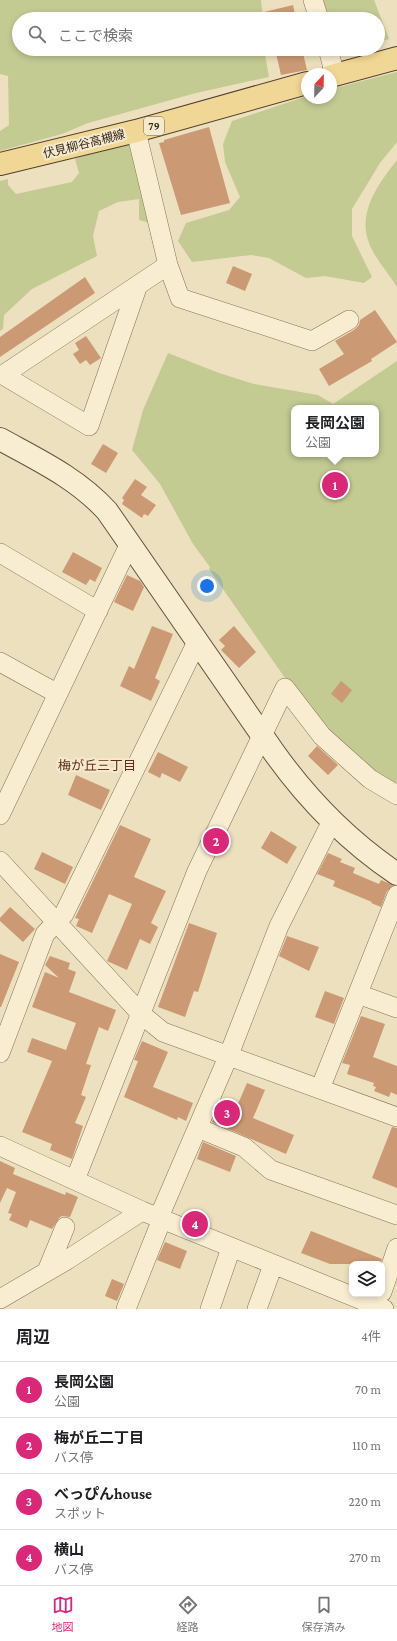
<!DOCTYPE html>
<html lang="ja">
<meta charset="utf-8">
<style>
body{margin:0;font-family:"Crimson Pro","Noto Sans JP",serif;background:#f6f6f6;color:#202124}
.controls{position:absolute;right:12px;bottom:12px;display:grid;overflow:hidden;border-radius:8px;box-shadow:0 2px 6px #0003}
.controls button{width:36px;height:36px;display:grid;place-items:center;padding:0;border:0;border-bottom:1px solid #e0e0e0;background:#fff;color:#202124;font:20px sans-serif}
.compass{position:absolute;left:301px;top:68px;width:36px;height:36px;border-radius:50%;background:#fff;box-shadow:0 2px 6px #0003;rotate:22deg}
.you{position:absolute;left:207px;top:586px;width:14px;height:14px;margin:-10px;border:3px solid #fff;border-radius:50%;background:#1a73e8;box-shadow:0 0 0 6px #1a73e833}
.badge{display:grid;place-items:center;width:26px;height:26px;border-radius:50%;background:#db2777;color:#fff;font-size:13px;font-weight:700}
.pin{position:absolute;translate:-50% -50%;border:2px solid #fff;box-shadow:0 1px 4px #0006}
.popup{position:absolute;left:291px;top:405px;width:88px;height:52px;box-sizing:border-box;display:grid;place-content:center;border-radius:8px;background:#fff;filter:drop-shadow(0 1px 3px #0005);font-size:13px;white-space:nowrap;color:#757577}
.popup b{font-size:15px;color:#202124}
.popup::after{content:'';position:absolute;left:50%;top:100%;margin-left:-8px;border:8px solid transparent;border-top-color:#fff}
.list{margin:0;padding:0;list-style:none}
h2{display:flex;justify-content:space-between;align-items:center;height:52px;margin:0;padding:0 16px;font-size:17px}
h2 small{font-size:13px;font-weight:400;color:#757577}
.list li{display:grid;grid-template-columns:26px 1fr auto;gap:12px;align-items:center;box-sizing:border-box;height:56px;padding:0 16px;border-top:1px solid #e0e0e0}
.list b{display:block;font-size:15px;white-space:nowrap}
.list p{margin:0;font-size:13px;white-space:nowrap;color:#757577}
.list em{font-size:13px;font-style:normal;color:#757577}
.icon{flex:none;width:22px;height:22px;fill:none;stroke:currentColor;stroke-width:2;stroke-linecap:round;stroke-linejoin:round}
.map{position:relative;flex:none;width:397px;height:1309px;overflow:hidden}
.search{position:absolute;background:#fff;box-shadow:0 2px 6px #0003;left:12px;right:12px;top:12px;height:44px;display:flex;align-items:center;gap:10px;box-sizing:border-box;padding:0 14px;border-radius:22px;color:#757577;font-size:15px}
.sheet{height:276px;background:#fff}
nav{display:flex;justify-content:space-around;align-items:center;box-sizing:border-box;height:56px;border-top:1px solid #e0e0e0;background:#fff;font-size:11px;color:#757577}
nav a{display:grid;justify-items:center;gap:2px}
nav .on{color:#db2777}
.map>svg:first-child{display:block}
.green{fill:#c3cb93;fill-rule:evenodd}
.building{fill:#cb9a74}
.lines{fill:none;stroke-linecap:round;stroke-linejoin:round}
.street-casing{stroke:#857157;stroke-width:20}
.secondary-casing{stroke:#67523b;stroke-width:24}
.primary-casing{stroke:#533f2c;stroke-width:24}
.street{stroke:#f8edd1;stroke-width:19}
.secondary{stroke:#f8edd1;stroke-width:22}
.primary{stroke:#f1d795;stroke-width:22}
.labels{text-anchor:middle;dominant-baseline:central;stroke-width:4;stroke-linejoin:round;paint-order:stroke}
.shield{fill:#f5eace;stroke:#6f6251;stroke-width:1}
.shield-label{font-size:11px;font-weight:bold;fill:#35281c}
.street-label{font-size:12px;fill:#35281c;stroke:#f5eace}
.neighbourhood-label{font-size:13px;fill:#612c1c;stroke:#f5eace}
</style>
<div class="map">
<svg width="397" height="1309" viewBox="0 0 397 1309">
<rect width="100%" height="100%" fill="#ede0be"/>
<!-- green -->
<path class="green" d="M0 0H261L263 19H19V49H264L269 77 196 93 88 123 62 134 0 151V131L9 125 8 76 0 74Z
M321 0H374L389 39 378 42V19H327Z
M397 72V142L380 163 352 209V236L372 277 364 283 325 276 306 278 269 258 251 255 192 262 178 241 186 223 229 210 240 197 225 162 223 144 232 121 307 96V98H331V89Z
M129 144 150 223 139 220V199L118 202 99 211 93 236 97 256 32 289 4 315 3 329 0 331V181L8 179V185L16 194 72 182 79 173 75 159 102 149Z
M397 160V287C389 274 374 257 369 243 357 212 379 183 397 160Z
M168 353 219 373 254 384 318 395 333 404 397 361V779L395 785 379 777 329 734 301 701 209 569 210 567 193 544 160 484 132 450 143 410ZM294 408H376V454H294Z"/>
<!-- building -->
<path class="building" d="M293 5 296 19H256V14Z
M275 49H302L307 70 281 75Z
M209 127 230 203 181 215 159 143 164 142V140Z
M233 266 252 274 245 291 226 283Z
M85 277 95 293 0 357V337Z
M375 310 397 342 371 359 372 361 329 386 319 369 344 354 335 341 354 330 359 325 360 320Z
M86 336 101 358 90 365 86 360 80 364 73 354 79 350 75 343Z
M103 444 118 453 106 473 91 464Z
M135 479 147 487 141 495 156 505 148 516 144 514 142 518 122 504 124 500 122 498Z
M73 552 102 568 95 582 90 579 86 585 62 572Z
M127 575 140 581 144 587 133 611 114 602Z
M152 626 173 634 155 678 160 681 151 701 120 686 129 666 134 669Z
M234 626 256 652 239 668 221 650 225 646 219 640Z
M341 681 352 690 342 703 331 694Z
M317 746 338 765 328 775 308 756Z
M158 752 188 767 180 782 162 773 160 778 148 772Z
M76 775 110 790 101 810 68 795Z
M120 825 151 839 134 877 166 891 151 923 158 927 150 944 140 939 127 970 107 961 132 904 109 894 92 933 76 926 79 919 75 918Z
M271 831 297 847 287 864 261 848Z
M42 852 73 867 65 884 34 869Z
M328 853 342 859 340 862 355 868 353 873 379 884 381 880 393 885 387 891 381 907 371 903 372 902 333 886 335 881 317 874Z
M10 907 35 929 23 942 0 921V918Z
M189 923 217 933 198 992 194 991 185 1017 158 1007Z
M287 936 319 947 309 971 279 956Z
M0 954 19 962 1 1007H0Z
M50 956 70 963 68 969 76 972 69 992 116 1010 108 1031 99 1027 86 1064 91 1065 81 1095 86 1097 75 1123 83 1126 72 1159 50 1150 52 1144 22 1132 52 1061 27 1052 32 1038 66 1050 76 1023 32 1007 45 972 59 978 45 965Z
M325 991 344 998 334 1024 315 1017Z
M361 1016 385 1024 373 1057 397 1066V1095L391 1092 389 1097 374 1091 376 1087 373 1086 374 1083 347 1074 350 1065 342 1063Z
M142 1041 168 1052 153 1087 193 1103 186 1121 178 1117 177 1120 124 1097 138 1061 134 1060Z
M247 1083 265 1090 253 1118 294 1135 286 1154 212 1122 222 1100 237 1106Z
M392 1127 397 1128V1188L372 1178Z
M203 1142 236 1156 230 1172 197 1159Z
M0 1161 15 1168 13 1174 65 1195 66 1192 78 1197 70 1217 62 1216 59 1218 52 1229 30 1220 27 1228 9 1220 12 1214 8 1213 16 1192 7 1188 0 1203Z
M311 1231 382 1259 380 1264H330L301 1253Z
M165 1242 187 1251 180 1269 157 1260Z
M112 1279 124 1284 117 1301 105 1296Z"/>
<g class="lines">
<!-- street casing -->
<g class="street-casing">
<path id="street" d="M313 0 319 19
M328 49 335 75
M136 131 168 265 180 298 312 341 349 320
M138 285 89 426 3 375 168 265
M0 553 98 611
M0 662 58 694
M0 815 130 543
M0 861 141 1014 163 1032 397 1117
M358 994 397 1008
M0 1053 45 934 64 914 197 642
M320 1089 397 895
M198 1128 244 1147 271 1170 397 1215
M0 1146 142 1211 384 1309
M75 1180 197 871 285 688 322 736 370 779 397 795
M159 1217 228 1057 279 926 332 821
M47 1271 65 1227
M382 1292 397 1248
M0 1299 67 1260 142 1211
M126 1309 162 1219
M210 1309 231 1248
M257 1309 273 1265"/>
</g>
<!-- secondary casing -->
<g class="secondary-casing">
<path id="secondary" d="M0 439C38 460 77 478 107 511L273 751C307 799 348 841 397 874"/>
</g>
<!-- primary casing -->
<g class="primary-casing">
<path id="primary" d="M331 76 397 58
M0 164 136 131 307 83"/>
</g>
<!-- street -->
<use href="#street" class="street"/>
<!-- secondary -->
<use href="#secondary" class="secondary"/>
<!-- primary -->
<use href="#primary" class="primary"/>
</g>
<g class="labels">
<!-- shield labels -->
<rect class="shield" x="144" y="117" width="20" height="18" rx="3"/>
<g class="shield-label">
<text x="154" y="126">79</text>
</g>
<!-- street labels -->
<g class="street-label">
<text transform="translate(84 144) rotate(-14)">伏見柳谷高槻線</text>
</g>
<!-- neighbourhood labels -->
<g class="neighbourhood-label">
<text x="97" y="765">梅が丘三丁目</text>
</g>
</g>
</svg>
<div class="controls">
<button><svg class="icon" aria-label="layers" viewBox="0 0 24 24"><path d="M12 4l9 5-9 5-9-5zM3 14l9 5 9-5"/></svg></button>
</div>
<svg class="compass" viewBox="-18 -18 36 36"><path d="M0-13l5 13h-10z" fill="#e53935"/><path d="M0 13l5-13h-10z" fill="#757577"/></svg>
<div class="you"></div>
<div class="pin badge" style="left:335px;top:485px">1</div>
<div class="popup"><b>長岡公園</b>公園</div>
<div class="pin badge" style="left:216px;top:841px">2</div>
<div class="pin badge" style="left:227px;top:1113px">3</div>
<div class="pin badge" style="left:195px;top:1224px">4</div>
<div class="search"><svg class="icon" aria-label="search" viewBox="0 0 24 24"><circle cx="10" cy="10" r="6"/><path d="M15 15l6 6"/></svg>ここで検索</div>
</div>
<section class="sheet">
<h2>周辺<small>4件</small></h2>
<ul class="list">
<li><span class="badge">1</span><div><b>長岡公園</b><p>公園</p></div><em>70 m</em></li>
<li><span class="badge">2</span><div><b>梅が丘二丁目</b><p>バス停</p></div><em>110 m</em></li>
<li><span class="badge">3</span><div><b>べっぴんhouse</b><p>スポット</p></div><em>220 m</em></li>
<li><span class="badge">4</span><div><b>横山</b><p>バス停</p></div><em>270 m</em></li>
</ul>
</section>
<nav>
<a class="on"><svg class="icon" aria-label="map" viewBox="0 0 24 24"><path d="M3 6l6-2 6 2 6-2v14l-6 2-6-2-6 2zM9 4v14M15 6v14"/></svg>地図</a>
<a><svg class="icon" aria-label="directions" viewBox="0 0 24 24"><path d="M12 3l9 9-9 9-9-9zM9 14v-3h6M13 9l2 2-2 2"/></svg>経路</a>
<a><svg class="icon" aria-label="saved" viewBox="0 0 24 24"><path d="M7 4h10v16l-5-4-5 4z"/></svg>保存済み</a>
</nav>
